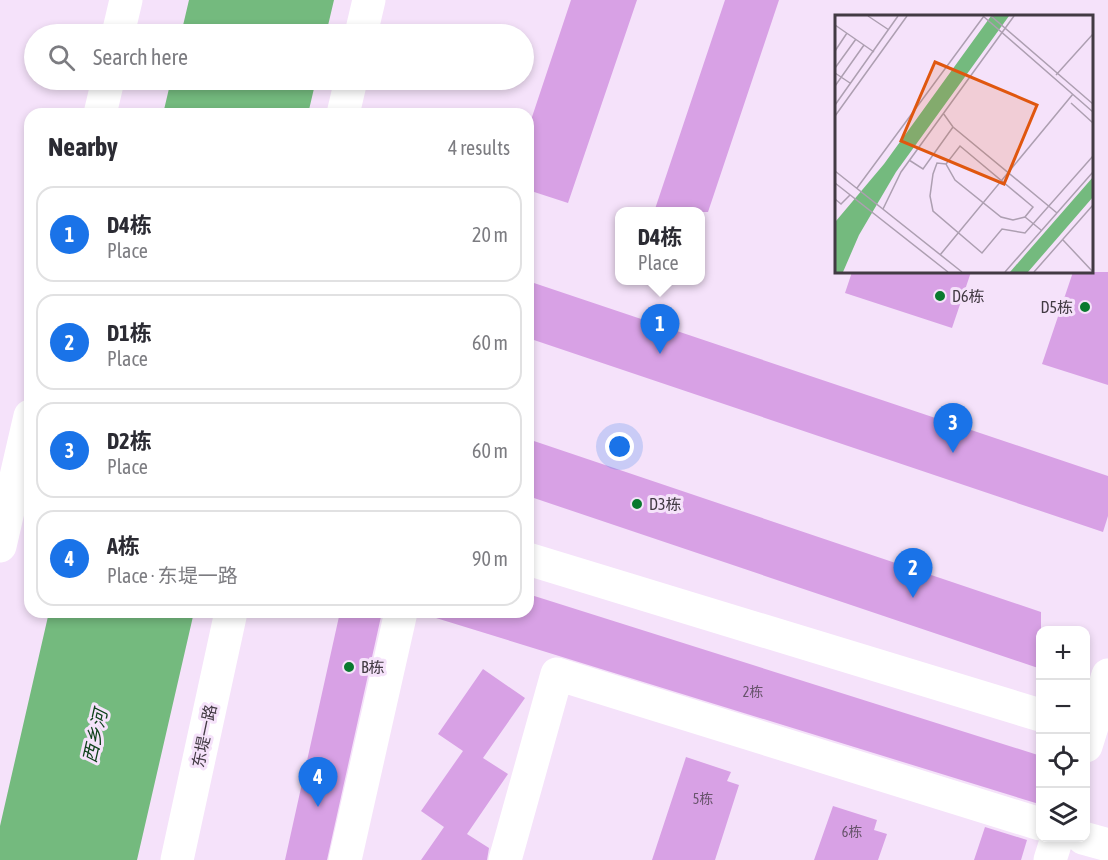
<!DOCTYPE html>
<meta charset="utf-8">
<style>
body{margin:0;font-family:"Asap Condensed","Noto Sans SC",sans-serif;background:#f7f7f7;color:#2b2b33}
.controls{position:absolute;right:18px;bottom:18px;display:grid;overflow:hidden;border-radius:12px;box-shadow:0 3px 9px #0003}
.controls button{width:54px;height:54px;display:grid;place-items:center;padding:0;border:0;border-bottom:2px solid #e1e1e2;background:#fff;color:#2b2b33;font:30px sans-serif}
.you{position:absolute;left:620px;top:447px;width:21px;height:21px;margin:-15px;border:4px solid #fff;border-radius:50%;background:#1a73e8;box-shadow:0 0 0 9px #1a73e833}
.badge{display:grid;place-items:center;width:39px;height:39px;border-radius:50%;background:#1a73e8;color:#fff;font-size:20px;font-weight:700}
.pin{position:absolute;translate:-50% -50px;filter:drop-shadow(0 2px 3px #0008)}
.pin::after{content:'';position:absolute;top:32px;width:21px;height:18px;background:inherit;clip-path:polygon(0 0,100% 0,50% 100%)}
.popup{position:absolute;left:615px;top:207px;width:90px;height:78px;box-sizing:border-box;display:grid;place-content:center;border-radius:12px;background:#fff;filter:drop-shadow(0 2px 4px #0005);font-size:20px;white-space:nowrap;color:#7c7c81}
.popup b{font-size:22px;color:#2b2b33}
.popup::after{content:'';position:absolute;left:50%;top:100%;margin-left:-12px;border:12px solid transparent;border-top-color:#fff}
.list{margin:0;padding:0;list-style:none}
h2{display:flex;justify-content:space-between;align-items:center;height:78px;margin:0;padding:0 24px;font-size:26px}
h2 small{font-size:20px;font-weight:400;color:#7c7c81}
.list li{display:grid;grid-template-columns:39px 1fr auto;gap:18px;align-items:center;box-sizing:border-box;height:96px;margin:0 12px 12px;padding:0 12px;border:2px solid #e1e1e2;border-radius:18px}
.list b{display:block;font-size:22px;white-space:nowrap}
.list p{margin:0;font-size:20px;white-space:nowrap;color:#7c7c81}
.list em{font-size:20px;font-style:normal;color:#7c7c81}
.icon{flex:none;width:33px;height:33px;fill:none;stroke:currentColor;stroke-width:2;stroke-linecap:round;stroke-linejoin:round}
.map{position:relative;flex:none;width:1108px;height:860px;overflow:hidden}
.search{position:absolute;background:#fff;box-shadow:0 3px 9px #0003;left:24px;top:24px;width:510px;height:66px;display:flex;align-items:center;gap:15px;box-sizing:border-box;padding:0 21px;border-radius:33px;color:#7c7c81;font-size:22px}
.panel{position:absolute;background:#fff;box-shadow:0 3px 9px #0003;left:24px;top:108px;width:510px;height:510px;border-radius:18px}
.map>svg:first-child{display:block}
.water{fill:#74ba7e}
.building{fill:#d8a1e5}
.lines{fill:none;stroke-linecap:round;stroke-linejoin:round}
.minor{stroke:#fff;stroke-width:33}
.poi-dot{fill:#09792e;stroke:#f5e2fa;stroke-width:2}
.labels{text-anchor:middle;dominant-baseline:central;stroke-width:6;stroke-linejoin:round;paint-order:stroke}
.number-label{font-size:14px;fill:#68546c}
.poi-label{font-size:16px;fill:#423a43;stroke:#f5e2fa;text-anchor:start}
.street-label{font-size:16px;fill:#423a43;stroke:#f5e2fa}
.water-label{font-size:18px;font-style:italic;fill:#0d4019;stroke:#f5e2fa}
.inset-road{fill:none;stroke:#ad9fb1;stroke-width:1.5}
.view{fill:#e0570f;fill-opacity:0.15;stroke:#e0570f;stroke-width:3}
.inset-edge{fill:none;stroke:#423a43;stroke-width:3}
</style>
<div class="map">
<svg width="1108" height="860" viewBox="0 0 1108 860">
<rect width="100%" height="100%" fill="#f5e2fa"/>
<!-- water -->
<path class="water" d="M189 0H334L326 34H181Z
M171 80H316L308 114H163Z
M49 612H194L137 860H0V826Z"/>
<!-- building -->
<path class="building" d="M571 0H637L568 203 528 190V129Z
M725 0H779L708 212H654Z
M852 272H971L952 328 845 293Z
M1073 272H1108V385L1042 364Z
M528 281 1108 476V516L1103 532 528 338Z
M528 439 1041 612V669L528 496Z
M528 594 1041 756 1039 804 436 618 437 612H528Z
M340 612H382L327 860H285Z
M483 669 525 698 483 758 508 774 467 834 489 848 487 860H421L444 827 421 811 463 751 438 734Z
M686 757 731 772 727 781 739 785 715 860H652Z
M833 806 877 820 874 830 887 834 878 860H814Z
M985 827 1027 840 1021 860H974Z"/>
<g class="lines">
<!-- minor -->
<path class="minor" d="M118 34 126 0
M361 34 369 0
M100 114 108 80
M343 114 351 80
M0 546 30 416
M528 559 1040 715
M1086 746 1108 675
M1083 838 1108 845
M177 860 231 612
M345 860 401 612
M505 860 557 674 1040 824
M1050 860 1057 838"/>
</g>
<!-- markers -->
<g class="poi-dot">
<circle cx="940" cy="296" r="6"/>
<circle cx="1085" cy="307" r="6"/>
<circle cx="637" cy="504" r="6"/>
<circle cx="349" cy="667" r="6"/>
</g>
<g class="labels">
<!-- number labels -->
<g class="number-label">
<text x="753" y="692">2栋</text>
<text x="703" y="799">5栋</text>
<text x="852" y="832">6栋</text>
</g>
<!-- poi labels -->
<g class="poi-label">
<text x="952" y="296">D6栋</text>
<text x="1073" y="307" text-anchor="end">D5栋</text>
<text x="649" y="504">D3栋</text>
<text x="361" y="667">B栋</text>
</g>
<!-- street labels -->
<g class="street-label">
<text transform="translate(204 736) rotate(-78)">东堤一路</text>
</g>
<!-- water labels -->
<g class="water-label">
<text transform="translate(95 736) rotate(-77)">西乡河</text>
</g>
</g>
<!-- overview -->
<g transform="translate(835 15)">
<rect width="258" height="258" fill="#f5e2fa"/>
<path d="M156 1H174L61 157 24 220 8 257H0L1 206 49 149ZM258 162V182L193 257H175Z" fill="#74ba7e"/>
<path class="inset-road" d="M33 1 54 15M148 1 258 97M156 1 258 89M0 10 39 37M0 36 12 18M0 53 21 24M0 58 15 68M221 60 258 19M0 71 29 30M236 88 258 108M0 90 63 1M108 98 118 112 222 198M0 101 72 1M74 145 88 154 118 112M111 149 102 148 98 159 95 181 98 196 147 238 167 214 190 218 258 141M0 156 127 257M0 168 113 257M22 173 149 1M0 184 6 189 15 180M48 194 66 157 179 1M190 202 178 205 166 202 120 165 111 149 125 131 198 192 190 202 206 215M228 225 258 257M105 240 238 79M170 257 258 157M199 257 258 190"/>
<path class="view" d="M100 47 202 90 169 169 66 126Z"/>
<rect width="258" height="258" class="inset-edge"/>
</g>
</svg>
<div class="controls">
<button>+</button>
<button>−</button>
<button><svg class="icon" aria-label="locate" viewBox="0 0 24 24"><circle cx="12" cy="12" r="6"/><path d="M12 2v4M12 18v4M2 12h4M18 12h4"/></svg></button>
<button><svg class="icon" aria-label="layers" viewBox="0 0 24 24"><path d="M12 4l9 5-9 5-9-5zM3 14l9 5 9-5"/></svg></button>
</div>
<div class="you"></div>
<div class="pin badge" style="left:660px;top:354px">1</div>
<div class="popup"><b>D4栋</b>Place</div>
<div class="pin badge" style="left:913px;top:598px">2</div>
<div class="pin badge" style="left:953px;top:453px">3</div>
<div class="pin badge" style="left:318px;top:807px">4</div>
<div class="search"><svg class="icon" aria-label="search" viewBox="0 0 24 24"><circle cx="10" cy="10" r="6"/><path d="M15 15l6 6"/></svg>Search here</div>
<section class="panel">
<h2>Nearby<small>4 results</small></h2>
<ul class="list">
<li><span class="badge">1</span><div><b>D4栋</b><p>Place</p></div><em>20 m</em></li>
<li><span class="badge">2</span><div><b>D1栋</b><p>Place</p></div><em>60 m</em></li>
<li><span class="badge">3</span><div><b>D2栋</b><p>Place</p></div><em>60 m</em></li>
<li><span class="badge">4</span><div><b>A栋</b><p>Place · 东堤一路</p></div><em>90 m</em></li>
</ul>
</section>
</div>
